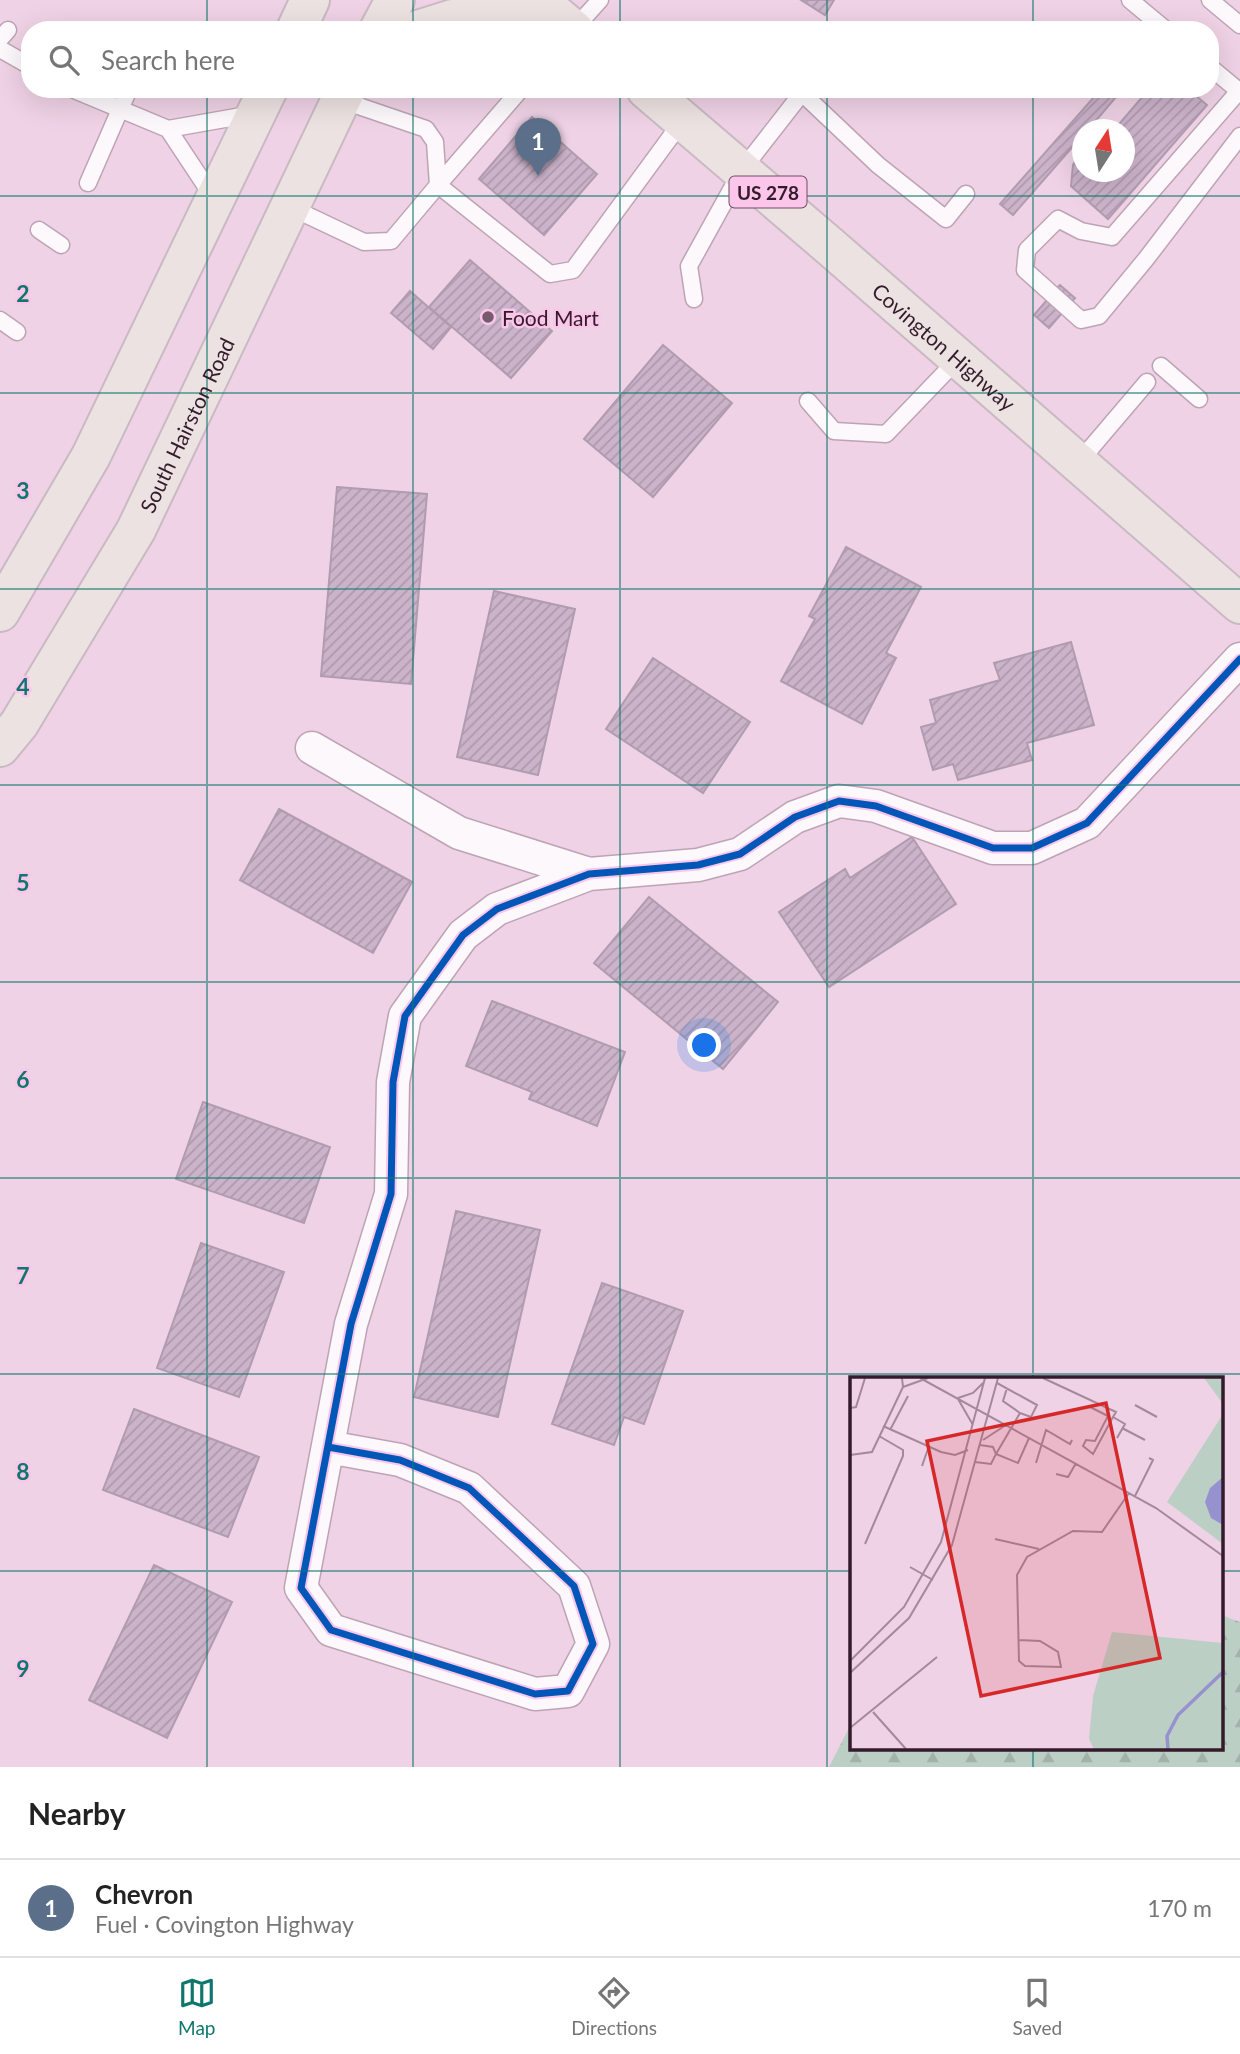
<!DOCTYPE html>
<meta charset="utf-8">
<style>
body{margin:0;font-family:Lato,sans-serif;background:#f6f6f6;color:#222}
.compass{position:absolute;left:1072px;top:119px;width:63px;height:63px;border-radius:50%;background:#fff;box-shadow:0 7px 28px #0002;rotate:12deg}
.you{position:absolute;left:705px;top:1046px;width:24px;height:24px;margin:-18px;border:5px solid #fff;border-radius:50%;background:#1a73e8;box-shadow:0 0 0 10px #1a73e833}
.badge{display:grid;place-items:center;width:46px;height:46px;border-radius:50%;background:#0f766e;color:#fff;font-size:23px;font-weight:700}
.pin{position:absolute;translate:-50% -58px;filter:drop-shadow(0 2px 4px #0008)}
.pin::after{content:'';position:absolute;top:37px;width:24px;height:21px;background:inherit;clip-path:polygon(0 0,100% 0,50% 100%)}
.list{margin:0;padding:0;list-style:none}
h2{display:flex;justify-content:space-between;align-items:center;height:91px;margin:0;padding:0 28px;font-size:30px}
h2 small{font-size:23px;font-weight:400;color:#767676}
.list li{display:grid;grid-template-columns:46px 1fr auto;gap:21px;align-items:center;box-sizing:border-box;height:98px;padding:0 28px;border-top:2px solid #e0e0e0}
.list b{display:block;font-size:26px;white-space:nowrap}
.list p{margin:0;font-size:23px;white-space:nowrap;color:#767676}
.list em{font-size:23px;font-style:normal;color:#767676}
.icon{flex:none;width:38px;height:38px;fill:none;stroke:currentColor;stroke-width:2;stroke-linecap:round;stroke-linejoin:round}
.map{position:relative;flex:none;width:1240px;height:1767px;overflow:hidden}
.search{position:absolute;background:#fff;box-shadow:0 7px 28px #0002;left:21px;right:21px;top:21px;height:77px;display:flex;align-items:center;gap:18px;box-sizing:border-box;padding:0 24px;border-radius:28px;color:#767676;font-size:26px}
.sheet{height:189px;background:#fff}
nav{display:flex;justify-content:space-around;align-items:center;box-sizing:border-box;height:98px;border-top:2px solid #e0e0e0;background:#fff;font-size:19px;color:#767676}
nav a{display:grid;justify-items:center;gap:4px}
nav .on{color:#0f766e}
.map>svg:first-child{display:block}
.forest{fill:url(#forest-firs)}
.building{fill:url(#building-hatch);stroke:#b19caf;stroke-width:2}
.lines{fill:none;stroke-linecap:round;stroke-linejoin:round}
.service-casing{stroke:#bda4b5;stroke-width:19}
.minor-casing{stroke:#bda4b5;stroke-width:35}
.primary-casing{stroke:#c9b9c3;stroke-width:42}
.service{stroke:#fdf8fb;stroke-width:16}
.minor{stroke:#fdf8fb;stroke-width:32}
.primary{stroke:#ede2e2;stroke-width:38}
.cycleway-casing{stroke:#fbc6e9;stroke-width:11}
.cycleway{stroke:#0057b8;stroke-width:7}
.grid{fill:none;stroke:#0f766e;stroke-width:2;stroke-opacity:0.55}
.poi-dot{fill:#755b6d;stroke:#fbc6e9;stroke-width:2.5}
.labels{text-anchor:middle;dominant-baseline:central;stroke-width:5;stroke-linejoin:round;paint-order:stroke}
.shield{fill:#fbc6e9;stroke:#6f4e65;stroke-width:2}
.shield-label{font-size:19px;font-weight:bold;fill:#331b2c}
.poi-label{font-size:21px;fill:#331b2c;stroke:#fbc6e9;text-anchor:start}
.street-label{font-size:21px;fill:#331b2c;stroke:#fbc6e9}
.inset-river{fill:none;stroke:#9792cf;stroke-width:3.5}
.inset-road{fill:none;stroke:#a4899b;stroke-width:2}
.view{fill:#d62828;fill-opacity:0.15;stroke:#d62828;stroke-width:3.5}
.inset-edge{fill:none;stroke:#331b2c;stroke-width:3.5}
.grid-label{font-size:23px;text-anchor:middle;font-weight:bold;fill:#0f766e;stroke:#fbc6e9;stroke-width:5;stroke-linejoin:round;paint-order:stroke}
</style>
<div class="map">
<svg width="1240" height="1767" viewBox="0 0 1240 1767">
<defs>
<pattern id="forest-firs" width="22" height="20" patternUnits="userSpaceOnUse" patternTransform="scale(1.75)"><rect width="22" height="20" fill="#bccfc5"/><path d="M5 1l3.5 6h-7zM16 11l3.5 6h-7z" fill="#a2b1a9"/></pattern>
<pattern id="building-hatch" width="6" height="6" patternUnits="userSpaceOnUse" patternTransform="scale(1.75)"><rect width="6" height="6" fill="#cbb3ca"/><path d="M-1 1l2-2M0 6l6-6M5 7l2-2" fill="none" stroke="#af99ae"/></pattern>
</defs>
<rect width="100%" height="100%" fill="#efd2e5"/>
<!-- forest -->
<path class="forest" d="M1221 1615 1240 1622V1767H829L851 1724 852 1748H1221Z"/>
<!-- building -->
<path class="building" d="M801 0H834L825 15Z
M1101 89 1122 90 1088 130H1082V136L1013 215 1000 204Z
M1149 89H1188L1207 105 1108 219 1071 186 1073 165 1082 148V172H1124V130H1114Z
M532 117 597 174 544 235 479 179Z
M470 260 552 331 511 378 429 307Z
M1060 285 1075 298 1049 328 1034 315Z
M410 291 451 327 433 349 391 313Z
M663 345 732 403 653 497 584 439Z
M337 487 427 494 411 684 321 676Z
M846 547 921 587 886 653 896 658 862 724 781 681 815 619 809 616Z
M494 591 575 609 538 775 457 757Z
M1071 642 1094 725 1027 743 1032 760 958 780 953 764 933 770 921 727 936 723 930 700 1000 680 994 663Z
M653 658 750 722 703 793 606 729Z
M279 809 412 882 373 953 240 880Z
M912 837 956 904 829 987 779 912 845 869 850 878Z
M649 897 778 1002 723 1069 594 963Z
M492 1001 625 1052 597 1126 529 1099 532 1092 466 1066Z
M203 1102 330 1147 304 1223 176 1179Z
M456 1211 540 1230 498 1417 414 1397Z
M201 1243 284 1272 239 1397 157 1368Z
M602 1283 683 1311 644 1424 624 1417 614 1445 552 1424Z
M134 1409 259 1457 228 1537 103 1490Z
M154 1565 232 1602 167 1738 89 1700Z"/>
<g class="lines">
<!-- service casing -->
<g class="service-casing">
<path id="service" d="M1130 0 1166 30
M1210 0 1240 25
M573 30 600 0
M0 39 8 30
M0 49 30 66
M1210 67 1239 91 1112 237 1081 231 1058 219 1027 250 1025 270 1081 320 1099 316 1146 259 1240 136
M72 89 168 129 253 114
M521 89 438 185 550 274 573 270 683 120
M168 129 213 197
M88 183 129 89
M290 207 364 242 391 241 438 185 435 142 426 129 341 100
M39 230 61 245
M694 299 689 266 742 170 802 93 878 165 946 219 966 194
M0 320 17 332
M1161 366 1199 399
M808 401 834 431 886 434 959 358
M1079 462 1147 382"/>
</g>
<!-- minor casing -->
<g class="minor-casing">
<path id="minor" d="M312 748 459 833 589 874
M328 1447 400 1460 469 1488 574 1586 593 1644 568 1691 535 1694 331 1630 301 1588 351 1324 391 1194 393 1082 405 1016 463 935 497 909 589 874 698 865 740 854 795 817 839 801 876 806 993 848H1032L1087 823 1240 659"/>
</g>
<!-- primary casing -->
<g class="primary-casing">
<g id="primary">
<path d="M538 0 574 30"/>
<path d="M296 30 310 0"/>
<path d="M379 30 395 0"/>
<path d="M418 30 453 19 486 18 544 5"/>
<path id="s1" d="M646 89 833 249 1240 604"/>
<path d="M0 612 91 456 268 89"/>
<path id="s2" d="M0 747 19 724 136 530 346 89"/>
</g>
</g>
<!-- service -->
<use href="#service" class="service"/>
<!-- minor -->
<use href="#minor" class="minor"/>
<!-- primary -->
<use href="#primary" class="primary"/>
<!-- cycleway casing -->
<g class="cycleway-casing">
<path id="cycleway" d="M328 1447 400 1460 469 1488 574 1586 593 1644 568 1691 535 1694 331 1630 301 1588 351 1324 391 1194 393 1082 405 1016 463 935 497 909 589 874 698 865 740 854 795 817 839 801 876 806 993 848H1032L1087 823 1240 659"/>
</g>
<!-- cycleway -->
<use href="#cycleway" class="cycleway"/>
</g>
<!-- grid -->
<path class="grid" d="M207 0V30M413 0V30M620 0V30M827 0V30M1033 0V30M207 89V1767M413 89V1767M620 89V1767M827 89V1767M1033 89V1378M0 196H1240M0 393H1240M0 589H1240M0 785H1240M0 982H1240M0 1178H1240M0 1374H1240M0 1571H852M1221 1571H1240M1033 1748V1767"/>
<!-- markers -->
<circle class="poi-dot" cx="488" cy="317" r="7"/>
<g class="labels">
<!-- shield labels -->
<rect class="shield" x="729.5" y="176.5" width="77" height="31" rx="5"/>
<g class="shield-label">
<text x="768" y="192">US 278</text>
</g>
<!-- poi labels -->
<g class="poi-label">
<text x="502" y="317">Food Mart</text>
</g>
<!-- street labels -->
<g class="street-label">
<text stroke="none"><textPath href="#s1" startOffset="394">Covington Highway</textPath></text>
<text stroke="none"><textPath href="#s2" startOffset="373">South Hairston Road</textPath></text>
</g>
</g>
<!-- overview -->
<g transform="translate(850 1377)">
<rect width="373" height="373" fill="#efd2e5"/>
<path d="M354 1H373V27ZM373 37V167L317 125ZM262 255 373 266V372H244L239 362 243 319Z" fill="#bccfc5"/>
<path d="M373 100V148L361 141 355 125 360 111Z" fill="#9792cf"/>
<path class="inset-river" d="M318 372 317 359 328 338 373 295"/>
<path class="inset-road" d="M70 1 306 131 373 179M193 1 266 35 263 40 275 47 267 61M147 6 187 28 181 40 170 36 146 77 168 86 179 61M53 10 78 1M157 11 153 24 170 36M108 21 123 16 133 6M108 22 123 48M285 28 307 40M240 30 258 39 245 64 236 63 233 69 243 77 263 40M0 31 6 30 15 1M33 49 91 75 105 78 118 73M272 51 295 63M40 53 58 19M133 63 156 48M0 78 22 75 53 10 52 1M125 85 141 87 146 77 143 70 130 68M186 86 196 53 220 67 222 63M72 89 79 69M206 97 218 100 226 86M285 119 303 83 299 81M145 162 189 172M15 167 53 79V73L29 59M60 190 83 203M169 263 190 264 208 275 211 290 175 289 169 284 167 198 177 180 223 154 252 155 279 116M0 284 54 230 91 165 135 1M0 296 59 241 102 168 148 1M23 335 56 372M0 351 87 280"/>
<path class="view" d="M256 26 310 281 131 319 77 64Z"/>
<rect width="373" height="373" class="inset-edge"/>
</g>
<g class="grid-label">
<text x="23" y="302">2</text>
<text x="23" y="499">3</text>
<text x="23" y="695">4</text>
<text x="23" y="891">5</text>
<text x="23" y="1088">6</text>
<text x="23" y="1284">7</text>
<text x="23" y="1480">8</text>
<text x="23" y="1677">9</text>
</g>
</svg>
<svg class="compass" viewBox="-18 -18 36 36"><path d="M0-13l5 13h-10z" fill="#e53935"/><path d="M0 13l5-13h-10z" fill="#767676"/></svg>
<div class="you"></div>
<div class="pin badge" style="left:538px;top:176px;background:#5c6f8a">1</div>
<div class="search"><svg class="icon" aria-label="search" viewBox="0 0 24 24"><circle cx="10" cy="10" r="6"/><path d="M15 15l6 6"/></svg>Search here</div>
</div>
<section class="sheet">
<h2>Nearby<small></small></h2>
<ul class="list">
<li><span class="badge" style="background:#5c6f8a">1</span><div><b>Chevron</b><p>Fuel · Covington Highway</p></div><em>170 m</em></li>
</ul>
</section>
<nav>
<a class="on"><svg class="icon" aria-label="map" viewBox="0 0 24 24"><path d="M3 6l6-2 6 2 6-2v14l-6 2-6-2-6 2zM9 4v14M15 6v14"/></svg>Map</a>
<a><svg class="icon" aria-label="directions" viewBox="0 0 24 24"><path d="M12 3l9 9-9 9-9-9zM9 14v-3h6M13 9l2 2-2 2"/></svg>Directions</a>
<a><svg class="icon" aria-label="saved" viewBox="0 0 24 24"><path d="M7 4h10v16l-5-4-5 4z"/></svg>Saved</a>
</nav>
